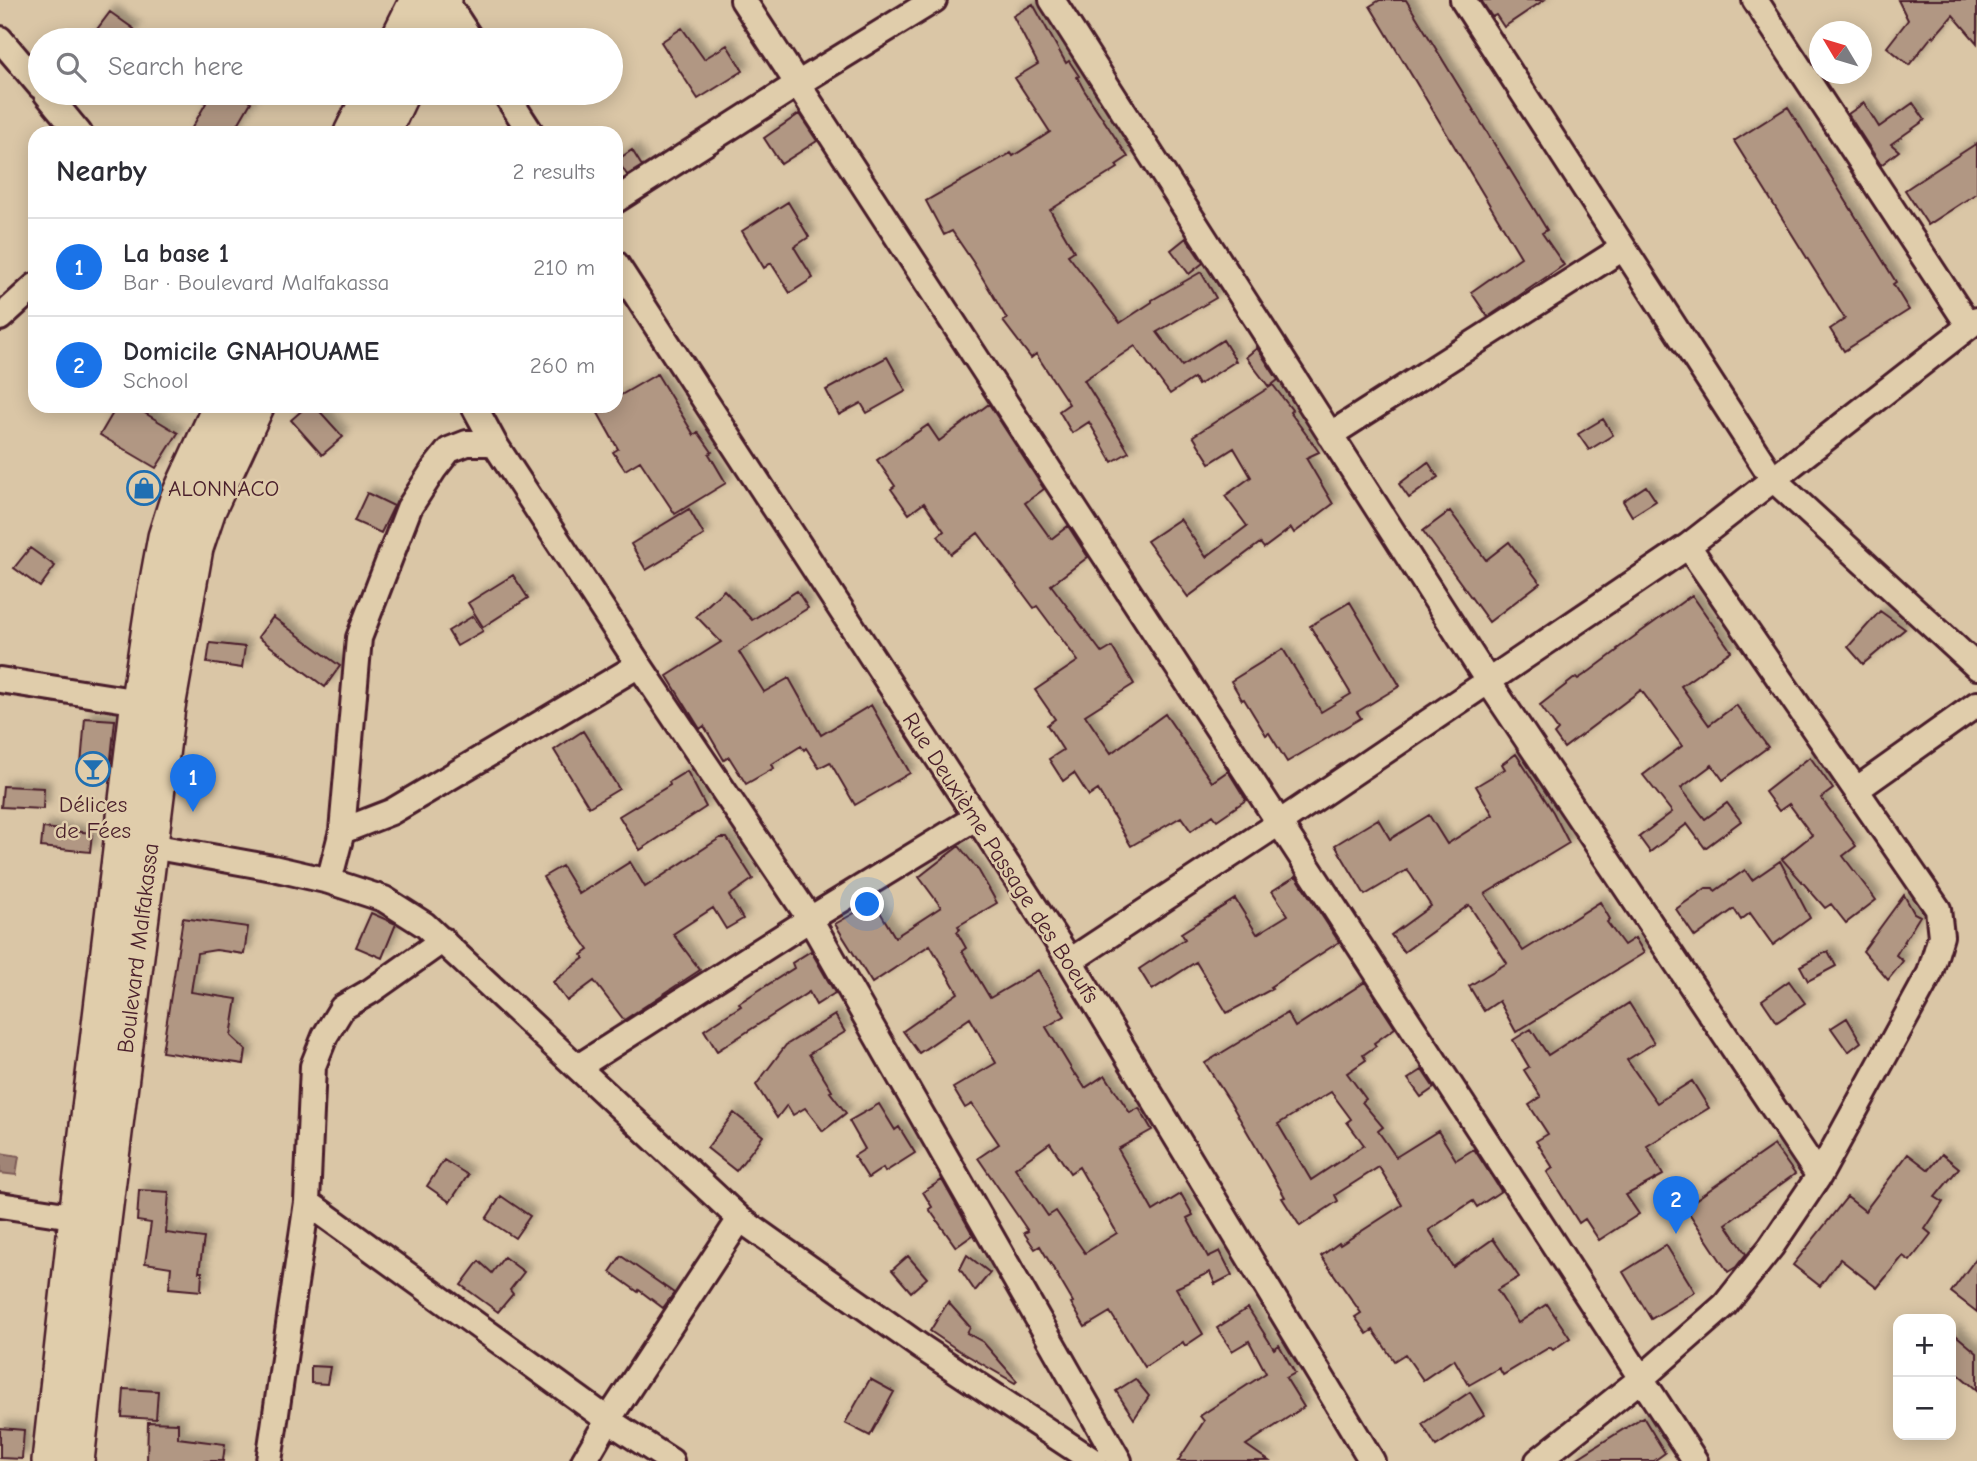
<!DOCTYPE html>
<meta charset="utf-8">
<style>
body{margin:0;font-family:"Comic Neue",sans-serif;background:#f2f2f3;color:#2b2b33}
.controls{position:absolute;right:21px;bottom:21px;display:grid;overflow:hidden;border-radius:14px;box-shadow:0 4px 18px #0003}
.controls button{width:63px;height:63px;display:grid;place-items:center;padding:0;border:0;border-bottom:2px solid #e1e1e2;background:#fff;color:#2b2b33;font:35px sans-serif}
.compass{position:absolute;left:1809px;top:21px;width:63px;height:63px;border-radius:50%;background:#fff;box-shadow:0 4px 18px #0003;rotate:308deg}
.you{position:absolute;left:868px;top:905px;width:24px;height:24px;margin:-18px;border:5px solid #fff;border-radius:50%;background:#1a73e8;box-shadow:0 0 0 10px #1a73e833}
.badge{display:grid;place-items:center;width:46px;height:46px;border-radius:50%;background:#1a73e8;color:#fff;font-size:23px;font-weight:700}
.pin{position:absolute;translate:-50% -58px;filter:drop-shadow(0 2px 4px #0008)}
.pin::after{content:'';position:absolute;top:37px;width:24px;height:21px;background:inherit;clip-path:polygon(0 0,100% 0,50% 100%)}
.list{margin:0;padding:0;list-style:none}
h2{display:flex;justify-content:space-between;align-items:center;height:91px;margin:0;padding:0 28px;font-size:30px}
h2 small{font-size:23px;font-weight:400;color:#7c7c81}
.list li{display:grid;grid-template-columns:46px 1fr auto;gap:21px;align-items:center;box-sizing:border-box;height:98px;padding:0 28px;border-top:2px solid #e1e1e2}
.list b{display:block;font-size:26px;white-space:nowrap}
.list p{margin:0;font-size:23px;white-space:nowrap;color:#7c7c81}
.list em{font-size:23px;font-style:normal;color:#7c7c81}
.icon{flex:none;width:38px;height:38px;fill:none;stroke:currentColor;stroke-width:2;stroke-linecap:round;stroke-linejoin:round}
.map{position:relative;flex:none;width:1977px;height:1461px;overflow:hidden}
.search{position:absolute;background:#fff;box-shadow:0 4px 18px #0003;left:28px;top:28px;width:595px;height:77px;display:flex;align-items:center;gap:18px;box-sizing:border-box;padding:0 24px;border-radius:38px;color:#7c7c81;font-size:26px}
.panel{position:absolute;background:#fff;box-shadow:0 4px 18px #0003;left:28px;top:126px;width:595px;height:287px;border-radius:21px}
.map>svg:first-child{display:block}
.water{fill:#a08476;stroke:#7e5c58;stroke-width:2}
.building{fill:#b19783;stroke:#4a1f2b;stroke-width:2;fill-rule:evenodd;filter:url(#shadow)}
.lines{fill:none;stroke-linecap:round;stroke-linejoin:round}
.minor-casing{stroke:#4a1f2b;stroke-width:30}
.secondary-casing{stroke:#4a1f2b;stroke-width:40}
.minor{stroke:#e0cdab;stroke-width:24}
.secondary{stroke:#e0cdab;stroke-width:35}
.labels{text-anchor:middle;dominant-baseline:central;stroke-width:5;stroke-linejoin:round;paint-order:stroke}
.poi-label{font-size:23px;fill:#4a1f2b;stroke:#e0cdab;text-anchor:start}
.street-label{font-size:23px;fill:#4a1f2b;stroke:#e0cdab}
</style>
<div class="map">
<svg width="1977" height="1461" viewBox="0 0 1977 1461">
<defs>
<filter id="shadow"><feDropShadow dx="6" dy="-6" stdDeviation="3.5" flood-color="#0004"/></filter>
</defs>
<rect width="100%" height="100%" fill="#dac6a6"/>
<filter id="ink" filterUnits="userSpaceOnUse"><feTurbulence type="fractalNoise" baseFrequency=".0143" numOctaves="2"/><feDisplacementMap in="SourceGraphic" scale="14" xChannelSelector="R" yChannelSelector="G"/><feConvolveMatrix kernelMatrix="1 2 1 2 8 2 1 2 1" color-interpolation-filters="sRGB"/></filter>
<g filter="url(#ink)">
<!-- water -->
<path class="water" d="M0 1153 19 1156 16 1175 0 1173Z"/>
<!-- building -->
<path class="building" d="M1380 0H1406L1547 230 1542 233 1564 265 1488 317 1471 292 1521 257 1370 6Z
M1481 0H1544L1504 27 1496 15 1492 17Z
M1898 0H1977V43L1953 15 1934 37 1933 35 1909 65 1887 47 1908 20Z
M1033 4 1066 63 1069 61 1079 76 1077 77 1084 90 1128 157 1116 165 1118 168 1050 210 1074 251 1068 255 1120 323 1152 302V300L1201 272 1216 298 1157 332 1182 366 1223 340 1236 361 1198 385 1194 378 1170 394 1135 346 1084 380 1129 452 1112 462 1089 422 1072 433 1059 411 1069 404 1036 354 1031 358 1003 321 1007 319 973 262 952 231 944 235 926 201 1011 153 1013 156 1050 132 1015 78 1038 64 1013 16Z
M110 12 134 29 126 40H89Z
M682 28 704 59 727 45 743 71 698 99 661 42Z
M192 93H235L251 102 233 133H189L206 103Z
M1864 103 1879 127 1913 103 1925 120 1891 144 1899 151 1881 165 1848 114Z
M1788 107 1896 282 1893 284 1909 310 1844 351 1830 329 1845 319 1734 141Z
M799 114 817 141 781 164 764 138Z
M1977 143V193L1928 225 1905 190Z
M632 150 642 166 627 175 617 160Z
M788 202 809 237 794 247 813 278 790 293 771 263 764 268 742 231Z
M1186 238 1203 263 1189 274 1171 250Z
M1257 348 1278 380 1269 387 1246 357Z
M887 357 906 391 867 413 861 403 839 415 826 390Z
M657 374 694 435 698 432 712 452 709 454 726 483 675 514 640 461 625 470 613 452 618 449 594 406H616V398Z
M1273 385 1292 410 1290 412 1319 452 1306 458 1333 504 1294 533 1291 528 1264 548 1260 543 1188 597 1147 541 1180 519 1206 557 1247 526 1225 496 1251 477 1234 448 1210 463 1193 436Z
M989 404 1044 489 1025 503 1051 539 1068 526 1088 557 1051 585 1102 653 1112 647 1134 684 1085 715 1111 753 1165 714 1212 782 1228 771 1246 800 1217 820 1213 815 1191 831 1181 817 1131 846 1098 790 1089 796 1074 773 1063 781 1049 759 1063 750 1047 725 1055 719 1035 690 1078 661 1037 606 1034 608 978 533 951 554 938 536 944 531 924 503 909 514 891 489 895 486 877 460 928 425 939 441Z
M117 406H133L178 433 156 468 100 435Z
M307 406H315L343 437 322 455 291 420Z
M1603 419 1613 435 1589 450 1578 434Z
M1428 462 1438 477 1409 498 1399 484Z
M1646 486 1656 501 1632 516 1623 501Z
M367 493 394 506 381 533 354 521Z
M689 509 704 535 646 570 631 544Z
M1450 511 1486 560 1509 542 1540 583 1489 622 1423 531Z
M30 548 55 566 40 587 14 568Z
M513 575 528 598 483 627 468 603Z
M724 590 752 620 797 591 808 608 739 652 764 692 789 678 821 735 871 705 910 773 855 805 830 762 819 768 806 748 804 750 801 746 772 764 774 768 746 784 729 757 724 760 704 726 700 729 667 676 721 642 696 616Z
M1692 595 1731 651 1681 686 1709 725 1736 705 1768 747 1723 780 1712 765 1681 788 1705 819 1727 803 1741 821 1705 848 1687 824 1650 852 1639 837 1672 812 1643 775 1682 746 1641 690 1564 748 1554 734 1558 730 1540 705 1576 677 1578 679 1590 671 1618 650 1617 649Z
M1350 602 1400 686 1357 712 1361 718 1287 762 1269 733 1266 735 1244 699 1242 700 1231 681 1283 649 1321 712 1351 694 1310 626Z
M1880 611 1905 629 1863 664 1848 647Z
M473 616 483 631 457 646 448 631Z
M273 617 340 666 325 687 258 637Z
M210 643 245 647 242 668 207 663Z
M85 718 115 720 109 778 80 776Z
M583 731 619 789 589 807 554 750Z
M1516 754 1553 812 1569 843 1485 894 1523 951 1600 902 1610 919 1607 922 1624 945 1635 938 1644 953 1516 1032 1499 1001 1484 1011 1469 986 1507 963 1469 905 1404 952 1391 935 1431 906 1411 875 1407 870 1365 895 1335 845 1378 819 1390 839 1429 815 1447 844 1493 815 1476 786 1505 769 1502 764Z
M1810 757 1833 789 1821 798 1856 846 1843 856 1876 900 1846 923 1831 904 1825 908 1782 859 1812 835 1789 804 1779 811 1765 792Z
M687 771 706 807 640 850 619 816 670 785 669 782Z
M3 786 44 788 43 809 1 807Z
M43 828 92 833 90 852 41 847Z
M720 838H727L753 879 729 896 743 919 726 929 713 908 673 934 700 970 624 1020 594 981 567 1001 553 982 584 958 582 955 589 950 571 925 543 877 562 866 579 894 630 862 645 887Z
M959 846 979 871 997 903 958 926 960 929 957 932 966 948 962 951 990 998 1038 970 1065 1016 1046 1027 1075 1075 1076 1074 1085 1088 1105 1075 1130 1113 1139 1108 1152 1130 1118 1149 1153 1211 1181 1194 1193 1215 1187 1218 1208 1257 1220 1251 1232 1275 1215 1284 1210 1272 1176 1288 1203 1334 1185 1346 1183 1342 1145 1367 1110 1312 1085 1327 1071 1303 1073 1302 1040 1246 1035 1249 1024 1233 1028 1231 978 1158 999 1144 972 1104 965 1108 953 1088 996 1063 970 1018 919 1053 903 1031 958 993 930 945 872 983 835 924 874 902 895 937 941 907 919 877ZM1050 1143 1070 1173 1079 1167 1117 1233 1085 1253 1056 1211 1048 1216 1015 1168Z
M1780 861 1810 918 1773 945 1750 913 1741 920 1734 909 1695 937 1676 909 1706 888H1713L1715 891 1745 870 1752 880Z
M1296 876 1339 942 1270 987 1272 989 1227 1013 1196 962 1152 990 1139 969 1185 939 1181 933 1235 899 1257 934 1288 915 1272 891Z
M1904 895 1914 913 1920 916 1896 955 1903 961 1888 980 1863 951Z
M371 913 396 924 382 958 356 947Z
M183 918 248 927 244 954 216 950 197 953 191 992 237 999 231 1036 246 1050 244 1064 162 1052Z
M811 951 835 993 816 1005 809 992 717 1051 704 1030 741 1006 739 1003 794 968 792 963Z
M1828 951 1836 966 1808 981 1800 966Z
M1789 981 1805 1003 1777 1022 1762 1000Z
M1365 982 1395 1028 1374 1043 1376 1046 1363 1055 1366 1060 1347 1073 1366 1099 1362 1102 1383 1127 1378 1131 1396 1157 1438 1131 1456 1160 1474 1149 1501 1191 1477 1207 1473 1201 1429 1230 1453 1267 1493 1239 1519 1277 1497 1290 1518 1323 1547 1304 1570 1338 1553 1350 1550 1347 1503 1375 1499 1368 1469 1385 1454 1359 1423 1380 1405 1354 1394 1361 1373 1330 1367 1334 1355 1317 1361 1313 1321 1256 1339 1243 1340 1245 1402 1205 1379 1167 1335 1195 1338 1201 1300 1226 1282 1198 1285 1197 1230 1102 1205 1063 1287 1013 1295 1027ZM1331 1092 1351 1119 1347 1122 1364 1145 1311 1180 1278 1124Z
M1629 1003 1654 1043 1627 1060 1657 1103 1692 1081 1709 1108 1647 1146 1663 1175 1626 1195 1639 1214 1599 1240 1585 1219 1579 1223 1547 1172 1553 1168 1536 1141 1548 1134 1529 1105 1541 1097 1524 1070 1529 1067 1513 1040 1531 1029 1548 1055Z
M835 1015 845 1032 809 1054 832 1091 830 1092 846 1113 823 1131 805 1108 793 1115 787 1105 777 1118 756 1085 786 1045Z
M1847 1018 1861 1042 1848 1052 1831 1028Z
M1422 1070 1434 1088 1421 1097 1408 1079Z
M879 1104 895 1130 899 1127 915 1153 885 1172 883 1168 868 1178 854 1156 865 1149 849 1121Z
M734 1113 763 1136 736 1171 707 1148Z
M1774 1145 1795 1174 1726 1224 1746 1254 1736 1267 1728 1272 1685 1207Z
M1908 1154 1929 1170 1942 1154 1959 1168 1935 1197 1943 1202 1925 1229 1931 1234 1910 1261 1903 1256 1877 1288 1840 1259 1820 1286 1793 1265 1847 1197 1865 1211Z
M444 1160 468 1175 450 1202 427 1186Z
M942 1180 973 1235 956 1247 929 1209 932 1207 923 1192Z
M139 1190 169 1192 166 1233 204 1238 199 1272H202L201 1291 169 1288 171 1267 145 1263 151 1223 137 1221Z
M501 1196 530 1216 515 1238 486 1219Z
M1666 1245 1695 1292 1651 1319 1623 1272Z
M967 1255 990 1273 975 1291 960 1269Z
M621 1256 674 1293 663 1308 639 1290 638 1292 610 1272Z
M908 1256 927 1278 911 1292 892 1270Z
M504 1257 524 1272 510 1290 513 1294 498 1312 461 1285 479 1261 492 1273Z
M1977 1257V1312L1951 1292Z
M948 1302 970 1327 967 1333 983 1342 1017 1381 1015 1383 958 1350 930 1331Z
M1248 1308 1274 1349 1279 1345 1295 1373 1286 1378 1304 1407 1246 1445 1269 1461H1178L1204 1421 1200 1416 1266 1373 1249 1341 1232 1351 1217 1328Z
M1951 1331 1977 1353V1390L1951 1368Z
M311 1366 330 1367 327 1384 311 1383Z
M870 1379 894 1392 870 1436 845 1423Z
M1135 1379 1149 1396 1134 1419 1116 1391Z
M124 1389 158 1391 156 1419 122 1417Z
M1470 1392 1484 1415 1436 1446 1422 1424Z
M1643 1417 1665 1453 1654 1461H1573Z
M148 1422 178 1423V1438L225 1444 223 1461H147Z
M0 1428 24 1430 22 1459 0 1458Z"/>
<g class="lines">
<!-- minor casing -->
<g class="minor-casing">
<path id="minor" d="M445 0 471 40
M743 0 1695 1461
M1052 0 1488 681 1819 1176
M1463 0 1773 479 1977 667
M1755 0 1969 326
M0 39 40 86
M46 93 79 133
M505 93 531 133
M616 200 799 83 934 0
M616 264 1070 961 1372 1461
M0 318 35 286
M474 406 494 443
M1330 435 1623 248
M0 680 152 704
M1856 790 1977 704
M342 831 391 812 639 665
M151 846 273 868 329 881 384 899 425 925 740 1219 921 1347 1093 1461
M329 881 342 831 359 638 409 508 434 469 449 450 467 443H494L639 665 810 919 1119 1461
M1070 961 1279 823 1688 546 1977 320
M578 1067 810 919 975 818
M307 1202 608 1420 671 1461
M0 1205 92 1219
M269 1461 307 1202 313 1066 325 1036 342 1008 371 991 443 940
M584 1461 608 1420 740 1219
M1538 1461 1642 1378 1725 1305 1771 1247 1819 1176 1930 973 1941 936 1938 909 1688 546"/>
</g>
<!-- secondary casing -->
<g class="secondary-casing">
<path id="secondary" d="M398 40 418 0
M425 40 444 0
M352 133 372 93
M382 133 401 93
M50 1461 77 1217 139 700 153 608 166 537 178 499 221 406
M76 1461 103 1221 167 707 195 548 208 509 256 406"/>
</g>
<!-- minor -->
<use href="#minor" class="minor"/>
<!-- secondary -->
<use href="#secondary" class="secondary"/>
</g>
</g>
<!-- icons -->
<defs>
<g id="shop-ring" transform="scale(1.75)"><circle r="9.5" fill="#e0cdab" stroke="#1f6fb2" stroke-width="1.5"/><path d="M-5-2.5h2.3a2.7 3.5 0 0 1 5.4 0H5L5.5 6h-11ZM-1.5-2.5h3a1.5 2.3 0 0 0-3 0Z" fill="#1f6fb2"/></g>
<g id="bar-ring" transform="scale(1.75)"><circle r="9.5" fill="#e0cdab" stroke="#1f6fb2" stroke-width="1.5"/><path d="M-6-5H6L.8 .8V4.5H3.5V6h-7V4.5H-.8V.8Z" fill="#1f6fb2"/></g>
</defs>
<g fill-rule="evenodd">
<use href="#shop-ring" x="144" y="488"/>
<use href="#bar-ring" x="93" y="769"/>
</g>
<g class="labels">
<!-- poi labels -->
<g class="poi-label">
<text x="168" y="488">ALONNACO</text>
<text x="93" y="804" text-anchor="middle">Délices<tspan x="93" dy="26">de Fées</tspan></text>
</g>
<!-- street labels -->
<g class="street-label">
<text transform="translate(1001 858) rotate(57)">Rue Deuxième Passage des Boeufs</text>
<text transform="translate(138 948) rotate(-83)">Boulevard Malfakassa</text>
</g>
</g>
</svg>
<div class="controls">
<button>+</button>
<button>−</button>
</div>
<svg class="compass" viewBox="-18 -18 36 36"><path d="M0-13l5 13h-10z" fill="#e53935"/><path d="M0 13l5-13h-10z" fill="#7c7c81"/></svg>
<div class="you"></div>
<div class="pin badge" style="left:193px;top:812px">1</div>
<div class="pin badge" style="left:1676px;top:1234px">2</div>
<div class="search"><svg class="icon" aria-label="search" viewBox="0 0 24 24"><circle cx="10" cy="10" r="6"/><path d="M15 15l6 6"/></svg>Search here</div>
<section class="panel">
<h2>Nearby<small>2 results</small></h2>
<ul class="list">
<li><span class="badge">1</span><div><b>La base 1</b><p>Bar · Boulevard Malfakassa</p></div><em>210 m</em></li>
<li><span class="badge">2</span><div><b>Domicile GNAHOUAME</b><p>School</p></div><em>260 m</em></li>
</ul>
</section>
</div>
